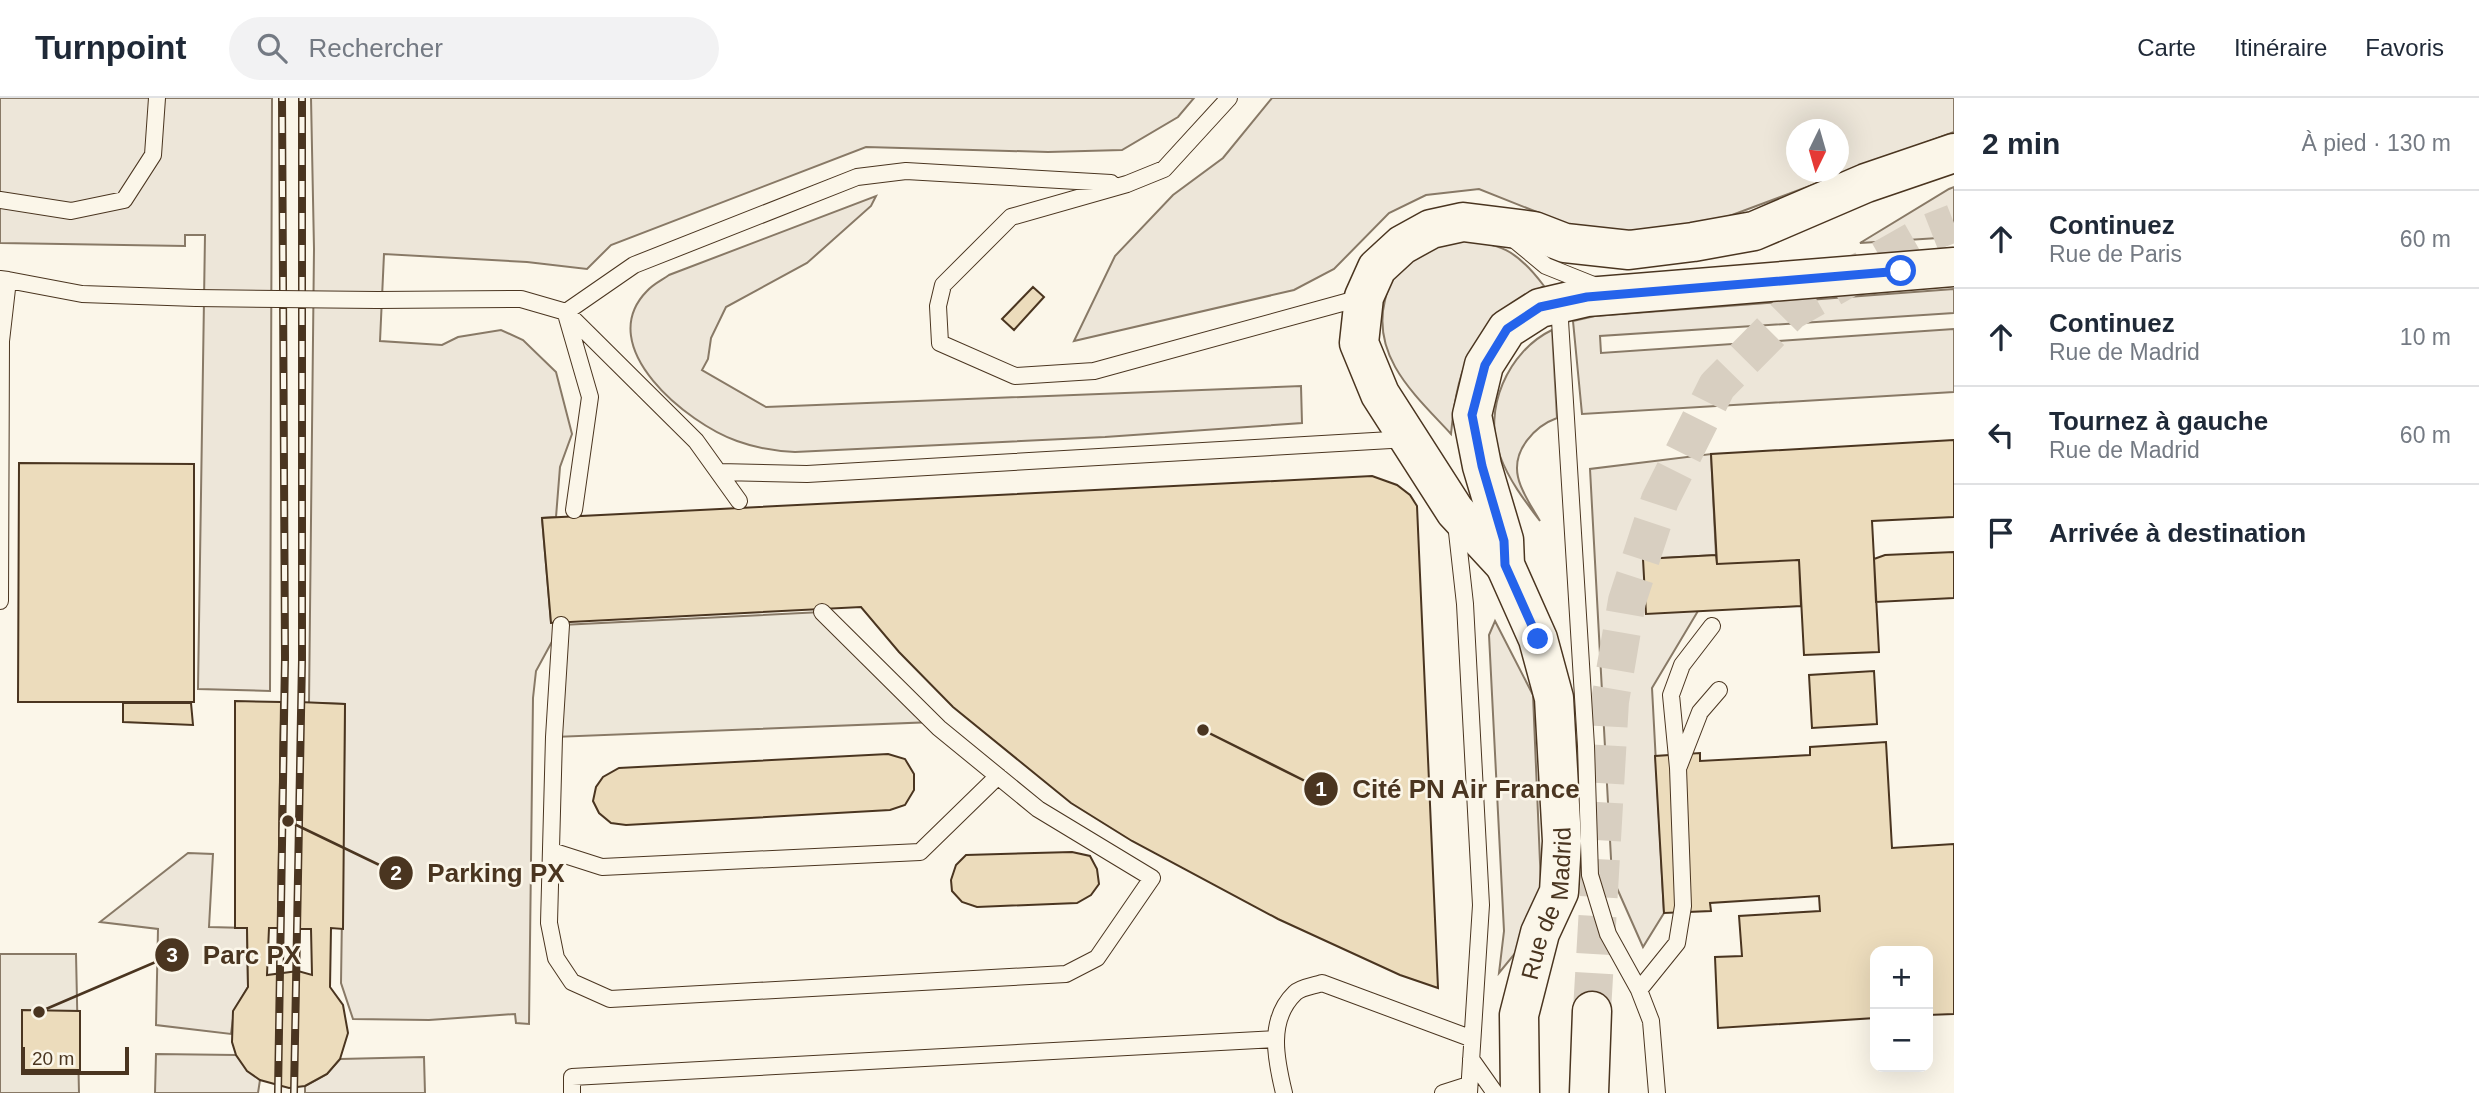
<!DOCTYPE html>
<html lang="fr">
<meta charset="utf-8">
<style>
body{margin:0;font-family:Arial,sans-serif;background:#f2f2f3;color:#1f2937}
.controls{position:absolute;right:21px;bottom:21px;display:grid;overflow:hidden;border-radius:14px;box-shadow:0 7px 28px #0002}
.controls button{width:63px;height:63px;display:grid;place-items:center;padding:0;border:0;border-bottom:2px solid #e0e1e3;background:#fff;color:#1f2937;font:35px sans-serif}
.compass{position:absolute;left:1786px;top:21px;width:63px;height:63px;border-radius:50%;background:#fff;box-shadow:0 7px 28px #0002;rotate:185deg}
.scale{position:absolute;left:21px;bottom:18px;width:108px;box-sizing:border-box;padding-left:7px;border:4px solid #4a3520;border-top:0;font-size:19px;line-height:24px;white-space:nowrap;color:#4a3520;-webkit-text-stroke:5px #fbf6e9;paint-order:stroke}
.stop{position:absolute;width:21px;height:21px;margin:-16px;border:5px solid #2563eb;border-radius:50%;background:#fff}
.stop.end{background:#2563eb;border-color:#fff;box-shadow:0 2px 7px #0008}
.list{margin:0;padding:0;list-style:none}
h2{display:flex;justify-content:space-between;align-items:center;height:91px;margin:0;padding:0 28px;font-size:30px}
h2 small{font-size:23px;font-weight:400;color:#747a83}
.list li{display:grid;grid-template-columns:46px 1fr auto;gap:21px;align-items:center;box-sizing:border-box;height:98px;padding:0 28px;border-top:2px solid #e0e1e3}
.list b{display:block;font-size:26px;white-space:nowrap}
.list p{margin:0;font-size:23px;white-space:nowrap;color:#747a83}
.list em{font-size:23px;font-style:normal;color:#747a83}
.icon{flex:none;width:38px;height:38px;fill:none;stroke:currentColor;stroke-width:2;stroke-linecap:round;stroke-linejoin:round}
.map{position:relative;flex:none;width:1954px;height:995px;overflow:hidden}
header{display:flex;align-items:center;gap:42px;box-sizing:border-box;height:98px;padding:0 35px;background:#fff;border-bottom:2px solid #e0e1e3}
header strong{font-size:33px}
nav{display:flex;gap:38px;margin-inline-start:auto;font-size:24px}
.search{width:490px;height:63px;background:#f2f2f3;display:flex;align-items:center;gap:18px;box-sizing:border-box;padding:0 24px;border-radius:38px;color:#747a83;font-size:26px}
main{display:flex}
aside{flex:1;background:#fff}
.map>svg:first-child{display:block}
.green{fill:#ede6d9;stroke:#887966;stroke-width:2;fill-rule:evenodd}
.parking{fill:#ede7d9;stroke:#887966;stroke-width:2}
.building{fill:#ecdcbc;stroke:#4a3520;stroke-width:2}
.lines{fill:none;stroke-linecap:round;stroke-linejoin:round}
.primary-tunnel{stroke:#d8cfc1;stroke-width:38;stroke-dasharray:38 19;stroke-linecap:butt}
.service-casing{stroke:#4a3520;stroke-width:18}
.tertiary-casing{stroke:#4a3520;stroke-width:41}
.primary-casing{stroke:#4a3520;stroke-width:41}
.service{stroke:#fbf6e9;stroke-width:16}
.tertiary{stroke:#fbf6e9;stroke-width:38}
.primary{stroke:#fbf6e9;stroke-width:38}
.rail-casing{stroke:#4a3520;stroke-width:8}
.rail{stroke:#fbf6e9;stroke-width:5;stroke-dasharray:16;stroke-linecap:butt}
.service-bridge-casing{stroke:#4a3520;stroke-width:18;stroke-linecap:butt}
.service-bridge{stroke:#fbf6e9;stroke-width:16}
.route{stroke:#2563eb;stroke-width:9}
.labels{text-anchor:middle;dominant-baseline:central;stroke-width:5;stroke-linejoin:round;paint-order:stroke}
.street-label{font-size:24px;fill:#4a3520;stroke:#fbf6e9}
.leader{fill:none;stroke:#4a3520;stroke-width:2.5}
.callout-dot{fill:#4a3520;stroke:#fbf6e9;stroke-width:2.5}
.mark-label{font-size:21px;text-anchor:middle;font-weight:bold;fill:#fff}
.callout-label{font-size:26px;text-anchor:middle;font-weight:bold;fill:#4a3520;stroke:#fbf6e9;stroke-width:5;stroke-linejoin:round;paint-order:stroke}
</style>
<header>
<strong>Turnpoint</strong>
<div class="search"><svg class="icon" aria-label="search" viewBox="0 0 24 24"><circle cx="10" cy="10" r="6"/><path d="M15 15l6 6"/></svg>Rechercher</div>
<nav><a>Carte</a><a>Itinéraire</a><a>Favoris</a></nav>
</header>
<main>
<div class="map">
<svg width="1954" height="995" viewBox="0 0 1954 995">
<rect width="100%" height="100%" fill="#fbf6e9"/>
<!-- green -->
<path class="green" d="M0 0H272L270 593 198 591 205 137H185V148L0 145Z
M311 0H1194L1178 19 1122 52 1048 54 866 49 611 147 587 171 527 164 384 156 380 243 442 247 458 239 501 232 523 242 556 274 572 336 560 369 556 419 542 420 551 524 561 527 536 573 533 600 529 926 516 925 515 916 429 922 353 921 341 885 345 606 309 605 314 151Z
M1272 0H1954V34L1724 120 1643 137 1582 132 1479 91 1426 97 1389 115 1334 171 1294 192 1074 243 1115 158 1173 97 1223 60ZM1797 32H1839V74H1797Z
M1954 89V139L1860 145 1949 91Z
M876 98 871 108 807 165 726 209 711 240 708 261 702 272 766 309 1301 288 1302 325 1105 339 795 354C775 353 756 350 737 343 688 326 592 249 647 193 653 186 662 182 669 177Z
M1453 140C1500 147 1514 148 1544 188 1475 226 1458 260 1451 336 1415 297 1371 259 1385 202 1388 187 1397 171 1409 161 1420 151 1440 146 1453 140Z
M1954 191V215L1600 238 1601 255 1954 231V294L1582 316 1573 223 1595 218Z
M1552 232 1557 320C1535 328 1512 352 1518 379 1521 394 1532 409 1540 423 1524 402 1509 382 1500 358 1482 312 1508 253 1552 232Z
M1711 356 1716 457 1644 461 1698 513 1652 590 1664 815 1643 849 1612 779 1590 371Z
M1495 523 1533 597 1541 788 1517 853 1499 875 1504 833 1489 537Z
M188 755 213 756 209 829 247 830 248 889 234 913 231 936 156 927 158 831 100 824Z
M156 956 236 957 260 982 258 995H155Z
M424 959 425 995H305V988L327 976 340 961Z"/>
<!-- parking -->
<path class="parking" d="M822 514 933 624 554 639 561 527Z
M0 856H76L79 995H0Z"/>
<!-- building -->
<path class="building" d="M1033 189 1044 199 1014 232 1002 221Z
M1954 342V419L1872 423 1879 554 1804 557 1799 462 1717 466 1711 356Z
M19 365 194 366V604H18Z
M1372 378 1397 387 1410 397 1417 408 1438 890 1400 877 1278 821 1132 743 1071 705 953 609 899 554 861 509 551 525 542 420Z
M1954 454V500L1876 504 1874 461 1885 457Z
M1716 457 1717 466 1799 462 1801 508 1646 516 1643 461Z
M1874 573 1877 626 1812 630 1809 577Z
M235 603 281 604 278 830H269L267 877 298 873 312 877 311 831H298L300 604 345 606 343 831 331 830 330 889 343 907 348 935 340 961 327 976 305 988 289 990 260 982 247 973 236 957 232 944 233 913 248 889 247 830H235Z
M123 605H191L193 627 123 624Z
M1886 644 1892 750 1954 746V916L1928 917V853H1875V920L1718 930 1715 859 1742 858 1739 818 1820 813 1819 798 1710 805 1711 813 1664 815 1655 658 1700 655V663L1810 657V649Z
M888 656 905 661 914 676V692L905 707 890 712 626 727 611 725 599 715 593 703 596 689 603 679 619 670Z
M1072 754 1090 758 1097 771 1099 786 1091 797 1077 805 977 809 962 804 952 793 951 782 956 767 966 757Z
M22 912 80 913V972H22Z"/>
<g class="lines">
<!-- primary-tunnel -->
<path class="primary-tunnel" d="M1592 913 1610 603 1627 503 1660 402 1717 288 1791 213 1926 136 1954 125"/>
<!-- service casing -->
<g class="service-casing">
<path id="service" d="M1229 0 1164 71 1127 86 1011 119 943 187 938 208 940 245 1015 278 1094 273 1364 199
M0 102 71 113 124 102 153 57 157 0
M1511 139 1546 168 1596 188
M0 181 8 182 1 243 0 503
M8 182 82 196 196 200
M377 202 521 201 566 214 696 343 739 403
M1559 206 1586 648 1590 777 1608 836 1639 892 1651 923 1657 995
M566 214 634 167 857 79 906 73 1111 85
M566 216 590 299 574 412
M719 374 807 376 1408 341
M1456 425 1465 506 1481 807 1469 995
M561 527 554 639 549 825 556 860 572 884 610 901 1066 876 1097 860 1152 780 1038 711 939 630 822 514
M1679 668 1700 614 1719 592
M552 753 602 769 920 754 998 678
M1639 892 1677 845 1683 808 1678 670 1671 597 1682 567 1712 528
M1471 961 1495 995
M572 995V979L1276 941
M1284 995C1276 962 1267 922 1295 895 1301 889 1314 888 1322 885L1470 940
M1443 995 1468 987"/>
</g>
<!-- tertiary casing -->
<g class="tertiary-casing">
<g id="tertiary">
<path d="M1505 467 1455 413 1380 296 1359 245 1364 199 1377 170 1402 147 1431 131 1463 124 1534 133 1565 145 1629 152 1693 144 1754 133 1866 85 1954 55"/>
<path id="s1" d="M1520 995 1519 917 1540 835 1559 794 1562 743 1554 600 1538 541 1505 467 1504 442 1482 368 1472 317 1484 267 1507 231 1540 210 1587 199 1954 169"/>
</g>
</g>
<!-- primary casing -->
<g class="primary-casing">
<path id="primary" d="M1589 995 1592 913"/>
</g>
<!-- service -->
<use href="#service" class="service"/>
<!-- tertiary -->
<use href="#tertiary" class="tertiary"/>
<!-- primary -->
<use href="#primary" class="primary"/>
<!-- rail casing -->
<g class="rail-casing">
<path id="rail" d="M278 995 285 560 282 0
M294 995 302 562V0"/>
</g>
<!-- rail -->
<use href="#rail" class="rail"/>
<!-- service-bridge casing -->
<g class="service-bridge-casing">
<path id="service-bridge" d="M196 200 377 202"/>
</g>
<!-- service-bridge -->
<use href="#service-bridge" class="service-bridge"/>
</g>
<g class="lines">
<!-- route -->
<path class="route" d="M1538 541 1505 467 1504 443 1482 368 1472 317 1485 267 1507 231 1540 209 1587 199 1901 173"/>
</g>
<g class="labels">
<!-- street labels -->
<g class="street-label">
<text stroke="none"><textPath href="#s1" startOffset="194">Rue de Madrid</textPath></text>
</g>
</g>
<!-- callouts -->
<path class="leader" d="M1203 632L1321 691M288 723L396 775M39 914L172 857"/>
<g class="callout-dot">
<circle cx="1203" cy="632" r="7"/>
<circle cx="288" cy="723" r="7"/>
<circle cx="39" cy="914" r="7"/>
<circle cx="1321" cy="691" r="18"/>
<circle cx="396" cy="775" r="18"/>
<circle cx="172" cy="857" r="18"/>
</g>
<g class="mark-label">
<text x="1321" y="698">1</text>
<text x="396" y="782">2</text>
<text x="172" y="864">3</text>
</g>
<g class="callout-label">
<text x="1466" y="700">Cité PN Air France</text>
<text x="496" y="784">Parking PX</text>
<text x="252" y="866">Parc PX</text>
</g>
</svg>
<div class="controls">
<button>+</button>
<button>−</button>
</div>
<svg class="compass" viewBox="-18 -18 36 36"><path d="M0-13l5 13h-10z" fill="#e53935"/><path d="M0 13l5-13h-10z" fill="#747a83"/></svg>
<div class="scale">20 m</div>
<div class="stop" style="left:1901px;top:173px"></div>
<div class="stop end" style="left:1538px;top:541px"></div>
</div>
<aside>
<h2>2 min<small>À pied · 130 m</small></h2>
<ul class="list">
<li><svg class="icon" aria-label="ahead" viewBox="0 0 24 24"><path d="M12 20V5M6 11l6-6 6 6"/></svg><div><b>Continuez</b><p>Rue de Paris</p></div><em>60 m</em></li>
<li><svg class="icon" aria-label="ahead" viewBox="0 0 24 24"><path d="M12 20V5M6 11l6-6 6 6"/></svg><div><b>Continuez</b><p>Rue de Madrid</p></div><em>10 m</em></li>
<li><svg class="icon" aria-label="left" viewBox="0 0 24 24"><path d="M17 20v-9H6M10 6l-5 5 5 5"/></svg><div><b>Tournez à gauche</b><p>Rue de Madrid</p></div><em>60 m</em></li>
<li><svg class="icon" aria-label="arrive" viewBox="0 0 24 24"><path d="M6 21V4h12l-3 4 3 4H6"/></svg><div><b>Arrivée à destination</b></div></li>
</ul>
</aside>
</main>
